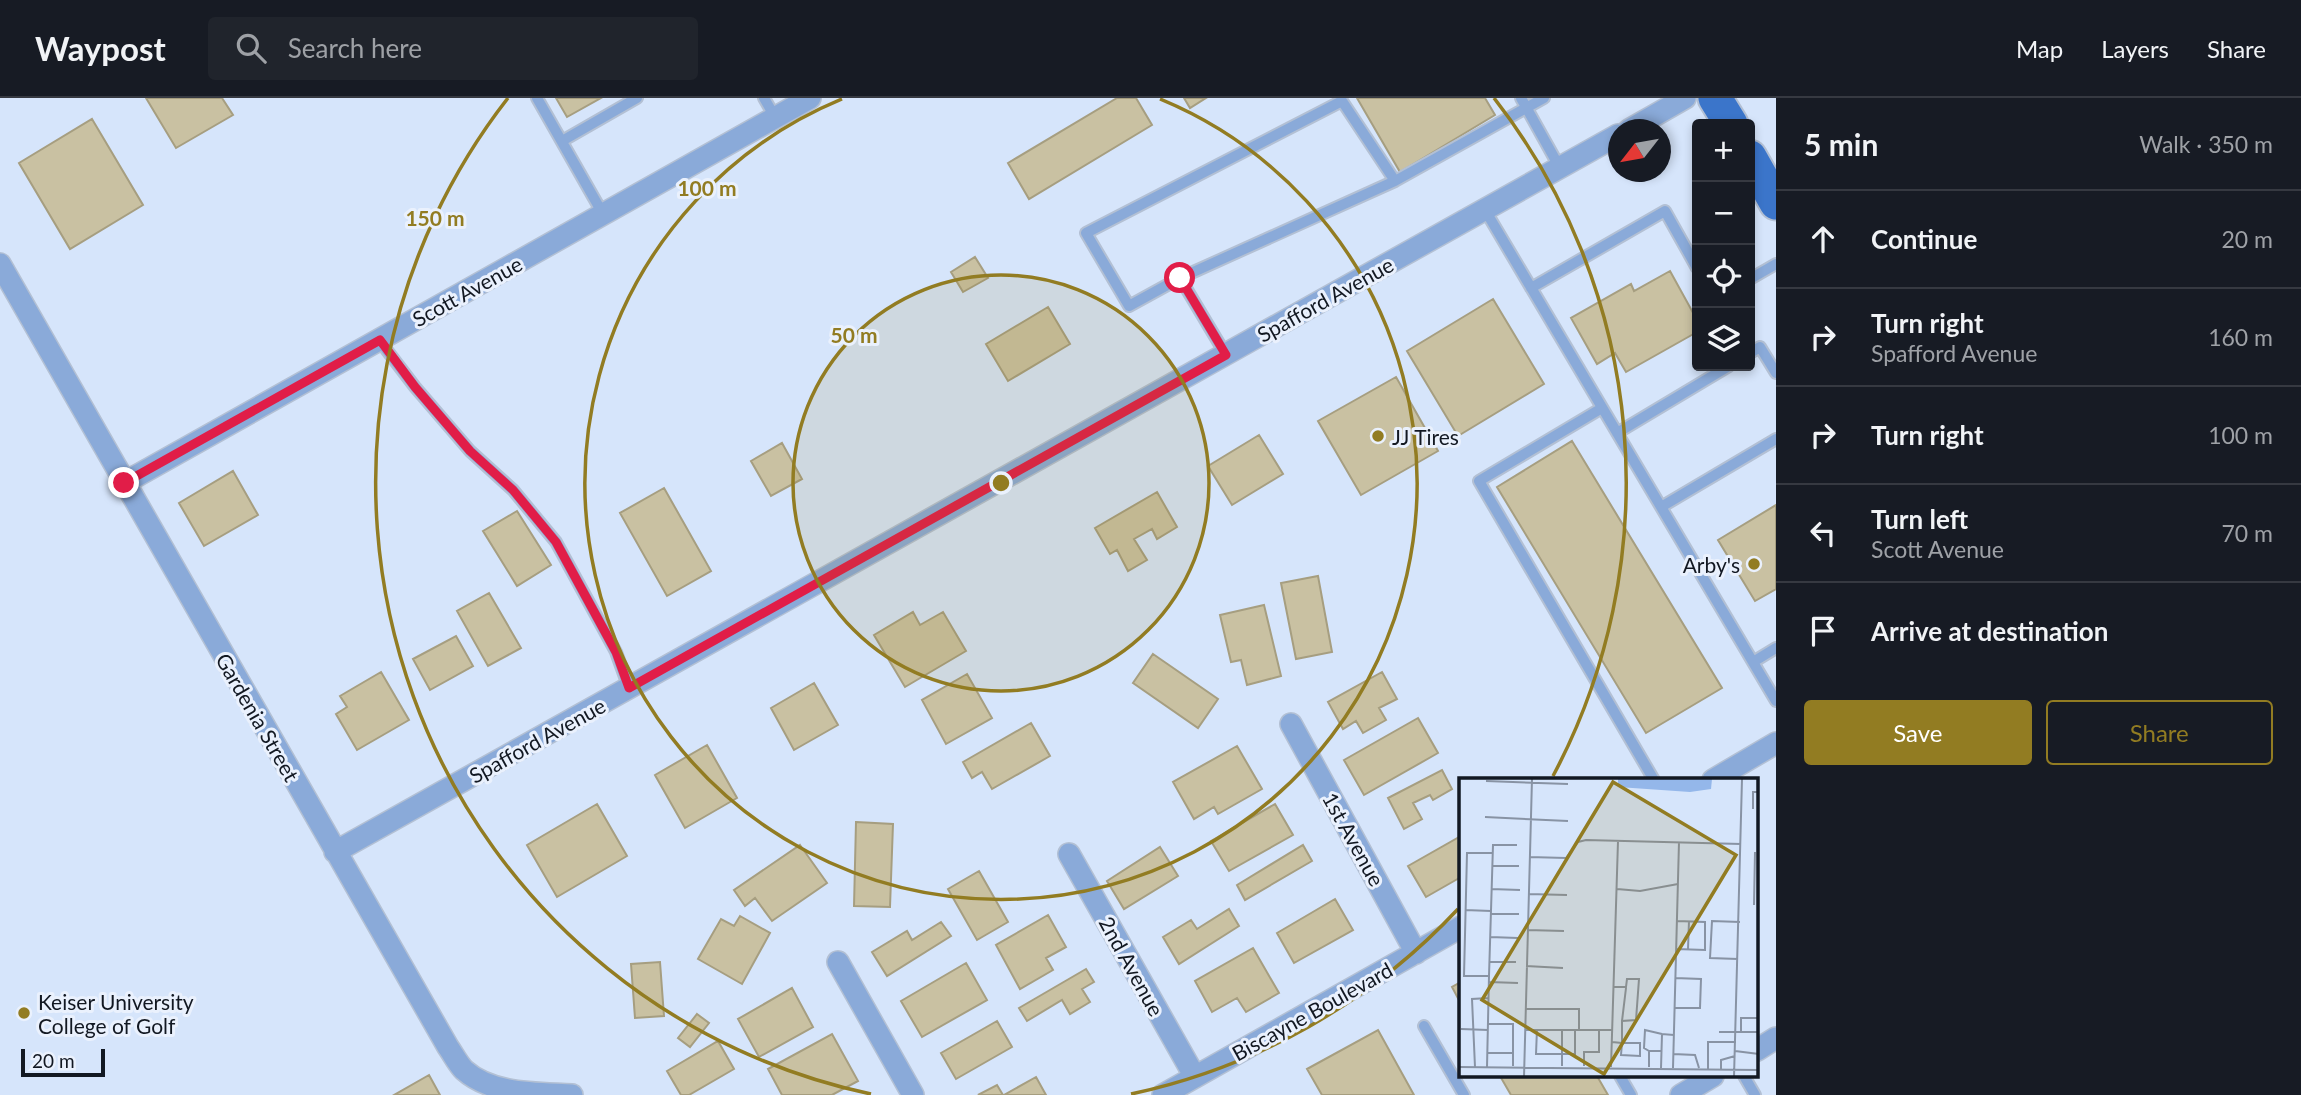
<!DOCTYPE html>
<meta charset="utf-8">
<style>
body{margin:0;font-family:Lato,sans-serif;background:#20242c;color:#f1f3f6}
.controls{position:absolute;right:21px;top:21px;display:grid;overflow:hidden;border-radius:7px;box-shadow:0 4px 10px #0003}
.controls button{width:63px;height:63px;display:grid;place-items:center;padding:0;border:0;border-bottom:2px solid #363941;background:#171b24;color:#f1f3f6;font:35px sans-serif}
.compass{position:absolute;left:1608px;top:21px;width:63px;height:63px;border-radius:50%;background:#171b24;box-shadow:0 4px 10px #0003;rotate:239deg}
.scale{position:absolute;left:21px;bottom:18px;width:84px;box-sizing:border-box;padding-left:7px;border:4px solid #121822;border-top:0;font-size:19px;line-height:24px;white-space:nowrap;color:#121822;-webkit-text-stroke:5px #eaf1fd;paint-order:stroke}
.stop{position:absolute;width:21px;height:21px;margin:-16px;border:5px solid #e11d48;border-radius:50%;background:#fff}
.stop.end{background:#e11d48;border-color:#fff;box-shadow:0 2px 7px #0008}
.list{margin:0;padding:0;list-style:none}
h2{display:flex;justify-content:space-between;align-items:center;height:91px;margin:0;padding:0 28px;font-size:30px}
h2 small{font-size:23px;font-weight:400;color:#9ea1a6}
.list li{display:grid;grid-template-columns:46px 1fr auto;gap:21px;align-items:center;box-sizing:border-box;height:98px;padding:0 28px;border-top:2px solid #363941}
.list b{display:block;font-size:26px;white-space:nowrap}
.list p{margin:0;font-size:23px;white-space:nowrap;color:#9ea1a6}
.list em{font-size:23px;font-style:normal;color:#9ea1a6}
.actions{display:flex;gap:14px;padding:21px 28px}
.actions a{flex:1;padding:16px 0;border:2px solid #927c22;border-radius:7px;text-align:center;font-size:24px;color:#927c22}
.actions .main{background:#927c22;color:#fff}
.icon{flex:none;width:38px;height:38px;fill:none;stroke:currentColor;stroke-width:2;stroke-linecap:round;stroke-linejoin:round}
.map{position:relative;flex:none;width:1776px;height:997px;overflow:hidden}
header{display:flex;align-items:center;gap:42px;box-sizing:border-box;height:98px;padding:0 35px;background:#171b24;border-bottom:2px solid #363941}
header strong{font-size:33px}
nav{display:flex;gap:38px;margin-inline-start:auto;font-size:24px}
.search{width:490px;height:63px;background:#20242c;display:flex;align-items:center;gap:18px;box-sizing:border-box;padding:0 24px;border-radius:7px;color:#9ea1a6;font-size:26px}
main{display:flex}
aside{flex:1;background:#171b24}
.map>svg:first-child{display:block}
.building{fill:#c9c1a2;stroke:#a69e80;stroke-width:2}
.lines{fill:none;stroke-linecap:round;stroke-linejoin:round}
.service-casing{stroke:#b3c0d4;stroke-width:14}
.minor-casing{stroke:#b3c0d4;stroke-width:24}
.primary-casing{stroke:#b3c0d4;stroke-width:37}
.service{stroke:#8aaad9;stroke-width:10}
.minor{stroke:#8aaad9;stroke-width:21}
.primary{stroke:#3b75ca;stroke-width:33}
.route{stroke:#e11d48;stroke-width:9}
.ring{fill:none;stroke:#927c22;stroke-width:3.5}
.poi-dot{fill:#927c22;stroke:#eaf1fd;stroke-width:2.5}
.labels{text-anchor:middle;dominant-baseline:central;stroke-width:6;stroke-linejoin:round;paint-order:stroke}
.street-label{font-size:21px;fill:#121822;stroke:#eaf1fd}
.poi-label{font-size:21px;fill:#121822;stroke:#eaf1fd;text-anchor:start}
.inset-road{fill:none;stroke:#8893a4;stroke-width:2}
.view{fill:#927c22;fill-opacity:0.15;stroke:#927c22;stroke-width:3.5}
.inset-edge{fill:none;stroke:#121822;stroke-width:3.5}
.centre{fill:#927c22;stroke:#eaf1fd;stroke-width:3.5}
.ring-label{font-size:21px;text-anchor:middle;font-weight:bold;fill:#927c22;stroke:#eaf1fd;stroke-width:6;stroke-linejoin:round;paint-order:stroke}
</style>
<header>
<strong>Waypost</strong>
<div class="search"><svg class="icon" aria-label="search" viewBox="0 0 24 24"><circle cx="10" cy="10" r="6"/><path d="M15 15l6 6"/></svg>Search here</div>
<nav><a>Map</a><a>Layers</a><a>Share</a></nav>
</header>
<main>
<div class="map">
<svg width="1776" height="997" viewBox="0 0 1776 997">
<rect width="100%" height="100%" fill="#d6e5fb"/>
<!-- building -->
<path class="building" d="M146 0H222L233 17 176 50Z
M556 0H601L567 19Z
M1117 0H1136L1152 27 1029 101 1008 65Z
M1184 0H1206L1190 10Z
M1357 0H1485L1495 17 1400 74Z
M92 21 143 107 70 151 19 65Z
M975 159 988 180 963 194 951 174Z
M1670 173 1697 222V234L1626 274 1615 255 1597 266 1571 220 1631 186 1634 193Z
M1493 201 1544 286 1458 338 1407 253Z
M1048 209 1070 246 1008 283 986 246Z
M1396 279 1438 353 1361 397 1318 323Z
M1259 337 1283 376 1232 407 1208 368Z
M1572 343 1722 590 1646 635 1497 389Z
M782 345 802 381 771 398 751 363Z
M233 373 258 417 204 448 179 405Z
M664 390 711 473 667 498 620 415Z
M1157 394 1177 429 1157 441 1152 431 1134 441 1147 462 1128 473 1117 452 1110 456 1095 430Z
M1776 407V491L1755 503 1718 442Z
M517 413 551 467 517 488 483 433Z
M1318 478 1332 554 1296 561 1281 485Z
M489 495 521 550 488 568 457 513Z
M1264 507 1281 578 1247 587 1241 562 1231 564 1220 517Z
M913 514 920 527 943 514 966 553 905 589 874 537Z
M456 538 473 568 430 592 413 561Z
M1153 556 1218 601 1198 630 1133 585Z
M381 574 409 622 357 652 336 616 347 609 340 598Z
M1382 574 1397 601 1379 610 1386 622 1363 635 1356 623 1343 631 1328 604Z
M967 576 992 620 946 646 922 602Z
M814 585 838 627 794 652 771 610Z
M1418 620 1438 655 1364 697 1344 662Z
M1031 625 1050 658 992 691 982 674 972 680 963 664Z
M707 647 737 700 685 730 655 677Z
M1237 648 1262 691 1218 716 1214 709 1194 721 1173 684Z
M1442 672 1452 691 1433 702 1430 697 1413 705 1422 721 1404 731 1388 700Z
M597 706 627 758 557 799 527 747Z
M1275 706 1293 737 1229 773 1211 743Z
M856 724 893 726 890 809 854 808Z
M1461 738V779L1426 799 1408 768Z
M800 747 827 785 772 823 755 800 745 808 734 792Z
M1303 747 1312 763 1245 802 1237 787Z
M1160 749 1178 778 1124 811 1107 783Z
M979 773 1008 824 977 842 948 791Z
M1335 801 1353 832 1294 865 1277 835Z
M1229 811 1239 828 1179 866 1163 839 1191 822 1197 831Z
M1048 817 1066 849 1046 860 1053 872 1020 891 996 847Z
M740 818 770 835 742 886 698 861 721 821 734 828Z
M941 824 951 838 887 878 872 854 907 833 912 842Z
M1253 850 1279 895 1246 914 1237 900 1212 914 1195 883Z
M660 864 664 918 635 920 631 866Z
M966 865 987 902 922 939 901 903Z
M1086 871 1094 884 1082 891 1090 904 1070 916 1062 902 1027 923 1019 910Z
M1461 884V906L1452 889Z
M792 890 813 929 759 959 738 921Z
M697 916 709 925 690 949 678 940Z
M997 923 1012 949 956 981 941 955Z
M1378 932 1414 997H1322L1307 971Z
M832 936 858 983 832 997H782L768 971Z
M718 943 734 971 689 997H681L667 973Z
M429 977 440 997H394Z
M1500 978H1597L1608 997H1511Z
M1036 979 1046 997H1004Z
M997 987 1003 997H978Z"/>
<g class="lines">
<!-- service casing -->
<g class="service-casing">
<path id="service" d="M537 0 603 116
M764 0 775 19
M1521 0 1560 70
M562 43 637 0
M1485 112 1776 603
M1180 180 1395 83
M1750 181 1776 166
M1531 190 1665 113 1697 170
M379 242 415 289 470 353 513 392 556 444 616 554 629 590
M1750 255 1760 249 1776 275
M1226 257 1180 180 1129 208 1086 135 1342 3 1395 83 1544 0
M1602 310 1479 383 1654 682
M1617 335 1729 268
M1661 409 1776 341
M1753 564 1776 550
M1424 928 1464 997
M1620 978 1631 997
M1744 978 1755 997"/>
</g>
<!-- minor casing -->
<g class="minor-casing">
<path id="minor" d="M1629 32 1685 0
M0 166 448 949C453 956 458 966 464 972 492 997 537 995 572 997
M124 385 810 0
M1291 626 1416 855
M1713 682 1776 645
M335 754 1618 37
M1069 756 1195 979
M838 864 913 997
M1757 952 1776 940
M1163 997 1461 829
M1681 997 1713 978"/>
</g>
<!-- primary casing -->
<g class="primary-casing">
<path id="primary" d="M1715 0 1731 26
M1750 59 1776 105"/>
</g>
<!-- service -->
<use href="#service" class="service"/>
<!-- minor -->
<use href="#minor" class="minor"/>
<!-- primary -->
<use href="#primary" class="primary"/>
</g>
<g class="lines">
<!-- route -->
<path class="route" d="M124 385 380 242 415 289 470 353 513 392 556 444 616 554 629 590 1226 257 1180 180"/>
</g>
<!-- distance rings -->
<circle cx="1001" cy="385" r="208" fill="#927c22" fill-opacity=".12"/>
<g class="ring">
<circle cx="1001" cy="385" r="208"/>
<path d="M1160 1A416 416 0 1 1 842 1"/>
<path d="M1458 811A625 625 0 0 1 1131 996M871 996A625 625 0 0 1 508 0M1494 0A625 625 0 0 1 1553 678"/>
</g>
<!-- markers -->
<g class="poi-dot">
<circle cx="1378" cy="338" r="7"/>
<circle cx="1754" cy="466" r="7"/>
<circle cx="24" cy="915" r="7"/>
</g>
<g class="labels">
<!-- street labels -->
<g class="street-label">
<text transform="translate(467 193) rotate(-29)">Scott Avenue</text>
<text transform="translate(1325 201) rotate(-29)">Spafford Avenue</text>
<text transform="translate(258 619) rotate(60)">Gardenia Street</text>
<text transform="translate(537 642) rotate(-29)">Spafford Avenue</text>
<text transform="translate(1354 741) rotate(61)">1st Avenue</text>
<text transform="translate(1132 868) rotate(61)">2nd Avenue</text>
<text transform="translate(1312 913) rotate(-29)">Biscayne Boulevard</text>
</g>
<!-- poi labels -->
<g class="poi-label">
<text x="1392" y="338">JJ Tires</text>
<text x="1740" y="466" text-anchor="end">Arby's</text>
<text x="38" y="903">Keiser University<tspan x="38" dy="24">College of Golf</tspan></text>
</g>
</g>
<!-- overview -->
<g transform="translate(1459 680)">
<rect width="299" height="299" fill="#d6e5fb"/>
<path d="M159 1H253L252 11 231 14 159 9Z" fill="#94b7ea"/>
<path class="inset-road" d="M27 3 109 6M294 31V14H300M26 39 109 43M70 79 107 80 119 64 127 62 282 66M33 88H60M32 111 61 112M158 111 181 113 219 106M69 116 108 117M295 127 296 74M6 132 32 133M31 136H60M68 152 105 153M31 159 59 160M217 171 246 172V144L218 143M229 171 230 143M279 181 251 180 253 143 281 144M30 184H57M67 188 104 190M30 198 34 67H58M30 204 59 205M215 230H241L242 201 216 200M66 231H120V252M163 243 167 210M29 246H54V288M2 251 29 252M78 251 77 276H116V252M66 252H153M260 254H300M282 254V240H300M153 264 163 265H181V278L162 277 163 265V243L177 242 180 201H168L167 209H154M190 273 185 270 186 252 203 256M276 273 300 276M29 275H54M214 276 236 277 240 290M103 288V252M125 288V274H140V252M0 289 300 292M16 289 13 221 30 220M28 289 30 198H5L8 75H33M152 289 159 63M190 289V273H202M202 290 203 256 215 257M214 290 220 64M249 291V264H277M262 291V282L276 278M65 299 73 1M275 299 283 1"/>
<path class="view" d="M154 4 277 77 145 296 23 222Z"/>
<rect width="299" height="299" class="inset-edge"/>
</g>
<circle cx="1001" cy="385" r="10" class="centre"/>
<g class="ring-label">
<text x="707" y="98">100 m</text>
<text x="435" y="128">150 m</text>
<text x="854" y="245">50 m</text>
</g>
</svg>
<div class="controls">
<button>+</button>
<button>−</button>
<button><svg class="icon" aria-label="locate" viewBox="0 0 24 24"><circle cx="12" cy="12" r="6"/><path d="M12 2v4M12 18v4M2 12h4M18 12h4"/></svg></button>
<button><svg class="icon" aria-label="layers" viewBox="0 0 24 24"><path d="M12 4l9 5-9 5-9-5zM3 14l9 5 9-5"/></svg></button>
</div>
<svg class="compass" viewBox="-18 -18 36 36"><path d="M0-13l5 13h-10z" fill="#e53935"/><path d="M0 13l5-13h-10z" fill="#9ea1a6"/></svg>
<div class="scale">20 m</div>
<div class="stop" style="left:1180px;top:180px"></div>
<div class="stop end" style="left:124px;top:385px"></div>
</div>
<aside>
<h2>5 min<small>Walk · 350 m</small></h2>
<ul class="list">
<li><svg class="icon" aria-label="ahead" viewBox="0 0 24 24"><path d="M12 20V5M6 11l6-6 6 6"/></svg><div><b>Continue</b></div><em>20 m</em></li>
<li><svg class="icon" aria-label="right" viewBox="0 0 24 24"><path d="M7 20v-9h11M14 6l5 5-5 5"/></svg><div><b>Turn right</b><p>Spafford Avenue</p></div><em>160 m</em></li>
<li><svg class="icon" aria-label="right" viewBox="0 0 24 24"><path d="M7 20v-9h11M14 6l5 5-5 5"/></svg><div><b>Turn right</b></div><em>100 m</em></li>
<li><svg class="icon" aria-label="left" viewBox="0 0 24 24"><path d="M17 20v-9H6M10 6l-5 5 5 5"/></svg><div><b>Turn left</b><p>Scott Avenue</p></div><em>70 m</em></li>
<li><svg class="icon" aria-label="arrive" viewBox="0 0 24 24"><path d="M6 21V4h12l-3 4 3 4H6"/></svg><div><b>Arrive at destination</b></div></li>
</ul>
<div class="actions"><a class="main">Save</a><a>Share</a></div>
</aside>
</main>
